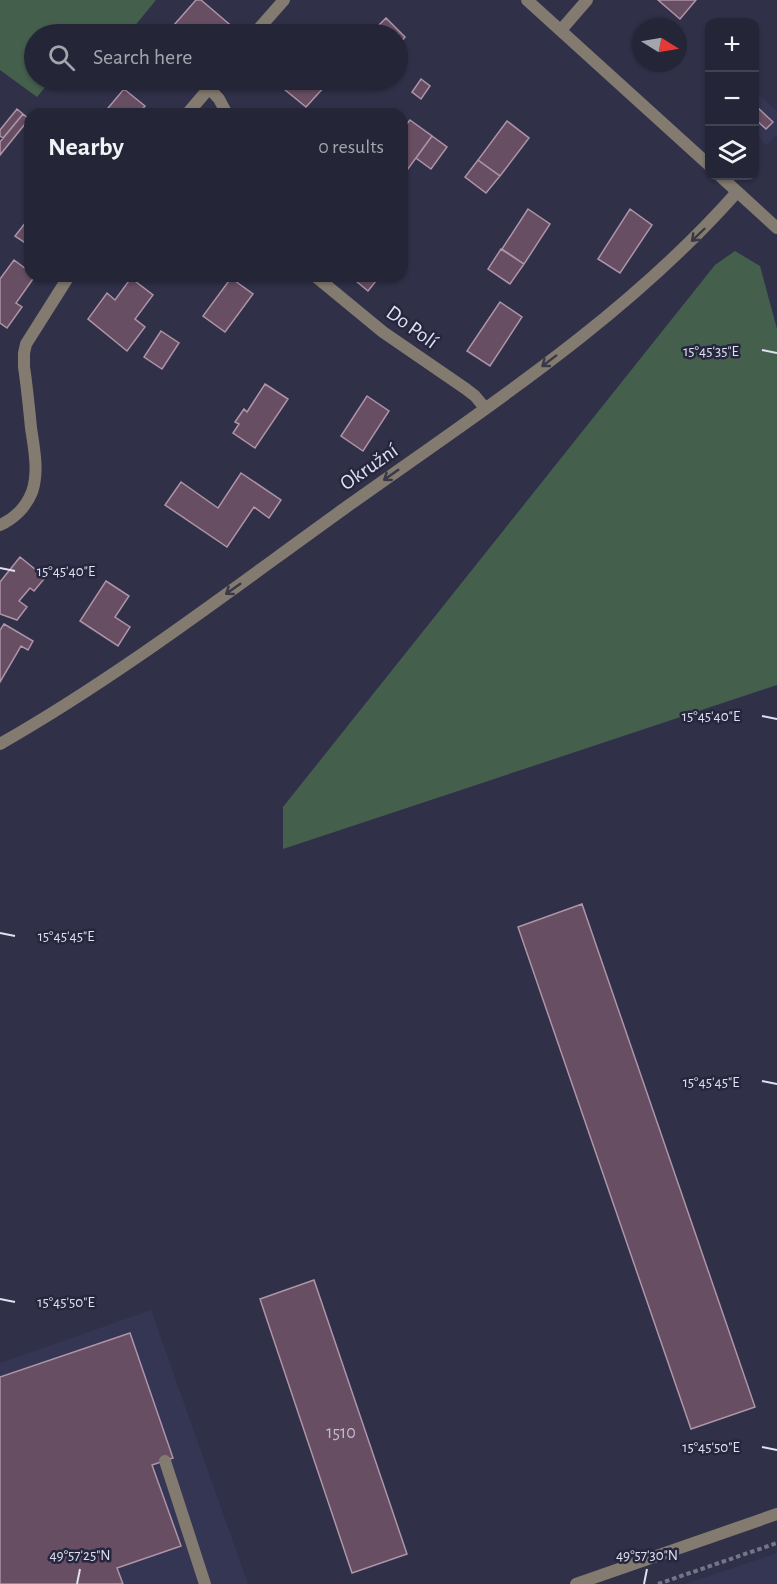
<!DOCTYPE html>
<meta charset="utf-8">
<style>
body{margin:0;font-family:"Alegreya Sans",sans-serif;background:#2c2d3f;color:#f1f3f6}
.controls{position:absolute;right:18px;top:18px;display:grid;overflow:hidden;border-radius:12px;box-shadow:0 2px 4px #0004}
.controls button{width:54px;height:54px;display:grid;place-items:center;padding:0;border:0;border-bottom:2px solid #414252;background:#242537;color:#f1f3f6;font:30px sans-serif}
.compass{position:absolute;left:633px;top:18px;width:54px;height:54px;border-radius:50%;background:#242537;box-shadow:0 2px 4px #0004;rotate:101deg}
.list{margin:0;padding:0;list-style:none}
h2{display:flex;justify-content:space-between;align-items:center;height:78px;margin:0;padding:0 24px;font-size:26px}
h2 small{font-size:20px;font-weight:400;color:#a3a5ad}
.icon{flex:none;width:33px;height:33px;fill:none;stroke:currentColor;stroke-width:2;stroke-linecap:round;stroke-linejoin:round}
.map{position:relative;flex:none;width:777px;height:1584px;overflow:hidden}
.search{position:absolute;background:#242537;box-shadow:0 2px 4px #0004;left:24px;top:24px;width:384px;height:66px;display:flex;align-items:center;gap:15px;box-sizing:border-box;padding:0 21px;border-radius:33px;color:#a3a5ad;font-size:22px}
.panel{position:absolute;background:#242537;box-shadow:0 2px 4px #0004;left:24px;top:108px;width:384px;height:174px;border-radius:18px}
.map>svg:first-child{display:block}
.built{fill:#353554}
.green{fill:#44604d}
.building{fill:#674e62;stroke:#af94a9;stroke-width:1.5}
.lines{fill:none;stroke-linecap:round;stroke-linejoin:round}
.path{stroke:#74758a;stroke-width:4;stroke-dasharray:4.5 3;stroke-linecap:butt}
.service{stroke:#847b70;stroke-width:12}
.minor{stroke:#847b70;stroke-width:12}
.tertiary{stroke:#847b70;stroke-width:12}
.oneway{stroke:#393849}
.ticks{fill:none;stroke:#dfe0f0;stroke-width:2}
.labels{text-anchor:middle;dominant-baseline:central;stroke-width:5;stroke-linejoin:round;paint-order:stroke}
.number-label{font-size:18px;fill:#c1bccc}
.street-label{font-size:21px;fill:#dfe0f0;stroke:#26273f}
.ticks-label{font-size:15px;text-anchor:middle;fill:#dfe0f0;stroke:#26273f;stroke-width:5;stroke-linejoin:round;paint-order:stroke}
</style>
<div class="map">
<svg width="777" height="1584" viewBox="0 0 777 1584">
<rect width="100%" height="100%" fill="#303149"/>
<!-- built -->
<path class="built" d="M756 92 777 111V134L767 145 755 134 754 93Z
M151 1310 248 1584H0V1363Z
M777 1553V1584H685Z"/>
<!-- green -->
<path class="green" d="M0 0H156L128 34H93L89 31 86 34H34V80H51L37 97 0 70Z
M735 251 760 266 777 329V685L283 849V807L715 265Z"/>
<!-- building -->
<path class="building" d="M196 0H201L235 29 231 34H185L174 25Z
M658 0H696L680 19Z
M386 18 405 37 398 45V34H370Z
M421 79 430 86 421 99 412 92Z
M273 80H317L325 86 306 107Z
M124 89 145 106 138 114H103Z
M757 107 773 122 766 129 754 118V110Z
M17 109 23 114 3 138 0 136V130Z
M23 114 29 119 0 155V142Z
M410 120 432 136 402 177V130Z
M507 121 529 138 500 176 478 160Z
M432 136 447 147 431 169 416 158Z
M478 160 500 176 486 193 465 177Z
M528 209 550 224 524 264 502 249Z
M630 209 652 225 620 273 598 259Z
M30 217V246L15 236Z
M501 249 524 264 510 284 488 269Z
M14 260 30 272V276H35L16 303 22 307 7 328 0 323V279Z
M350 276H380L368 291Z
M131 278 153 295 135 319 145 327 127 351 88 319 107 293 115 300Z
M231 278 253 294 225 332 203 316Z
M500 302 522 317 490 366 467 351Z
M161 331 179 343 162 369 144 357Z
M265 384 288 399 255 448 233 433 239 424 235 422 244 409 247 412Z
M367 396 389 411 363 451 341 436Z
M241 473 281 500 269 518 254 507 227 547 165 505 181 482 218 508Z
M20 557 41 574 39 576 44 579 34 591 30 588 19 601 27 607 17 620 0 614V582Z
M106 581 129 596 115 617 130 627 118 646 80 621Z
M4 624 33 641 28 650 21 646 0 682V630Z
M582 904 755 1407 691 1429 518 927Z
M314 1280 407 1554 352 1573 260 1299Z
M130 1333 173 1458 152 1465 181 1546 117 1568 123 1584H0V1377Z"/>
<g class="lines">
<!-- path -->
<path class="path" d="M658 1584 777 1543"/>
<!-- service -->
<path class="service" d="M165 1461 205 1584"/>
<!-- minor -->
<path class="minor" d="M561 30 587 0
M254 34 284 0
M209 88 219 99 227 114
M187 114 216 80
M315 276 383 332 466 389 475 396 485 408
M0 525C14 519 26 507 32 492 39 472 34 448 31 428 29 407 27 387 24 367V353L26 344 69 276
M0 744C121 675 232 589 345 508 481 411 626 318 737 192
M576 1584 777 1514"/>
<!-- tertiary -->
<path class="tertiary" d="M527 0 710 166
M720 176 777 228"/>
</g>
<!-- one-way arrows -->
<defs><path id="oneway-shaft" d="M-6 0H5M1.5-3L5.5 0L1.5 3" fill="none" stroke-width="1.6" stroke-linecap="round" stroke-linejoin="round" transform="scale(1.5)"/></defs>
<g class="oneway">
<use href="#oneway-shaft" transform="translate(698 235) rotate(136)"/>
<use href="#oneway-shaft" transform="translate(549 361) rotate(143)"/>
<use href="#oneway-shaft" transform="translate(391 475) rotate(145)"/>
<use href="#oneway-shaft" transform="translate(233 589) rotate(145)"/>
</g>
<!-- ticks -->
<path class="ticks" d="M762 350 777 353M0 568 15 571M762 716 777 719M0 933 15 936M762 1081 777 1084M0 1299 15 1302M762 1447 777 1450M77 1584 80 1569M644 1584 647 1569"/>
<g class="labels">
<!-- number labels -->
<g class="number-label">
<text x="341" y="1433">1510</text>
</g>
<!-- street labels -->
<g class="street-label">
<text transform="translate(412 327) rotate(36)">Do Polí</text>
<text transform="translate(369 467) rotate(-35)">Okružní</text>
</g>
</g>
<g class="ticks-label">
<text x="711" y="356">15°45'35"E</text>
<text x="66" y="576">15°45'40"E</text>
<text x="711" y="721">15°45'40"E</text>
<text x="66" y="941">15°45'45"E</text>
<text x="711" y="1087">15°45'45"E</text>
<text x="66" y="1307">15°45'50"E</text>
<text x="711" y="1452">15°45'50"E</text>
<text x="80" y="1560">49°57'25"N</text>
<text x="647" y="1560">49°57'30"N</text>
</g>
</svg>
<div class="controls">
<button>+</button>
<button>−</button>
<button><svg class="icon" aria-label="layers" viewBox="0 0 24 24"><path d="M12 4l9 5-9 5-9-5zM3 14l9 5 9-5"/></svg></button>
</div>
<svg class="compass" viewBox="-18 -18 36 36"><path d="M0-13l5 13h-10z" fill="#e53935"/><path d="M0 13l5-13h-10z" fill="#a3a5ad"/></svg>
<div class="search"><svg class="icon" aria-label="search" viewBox="0 0 24 24"><circle cx="10" cy="10" r="6"/><path d="M15 15l6 6"/></svg>Search here</div>
<section class="panel">
<h2>Nearby<small>0 results</small></h2>
<ul class="list">
</ul>
</section>
</div>
